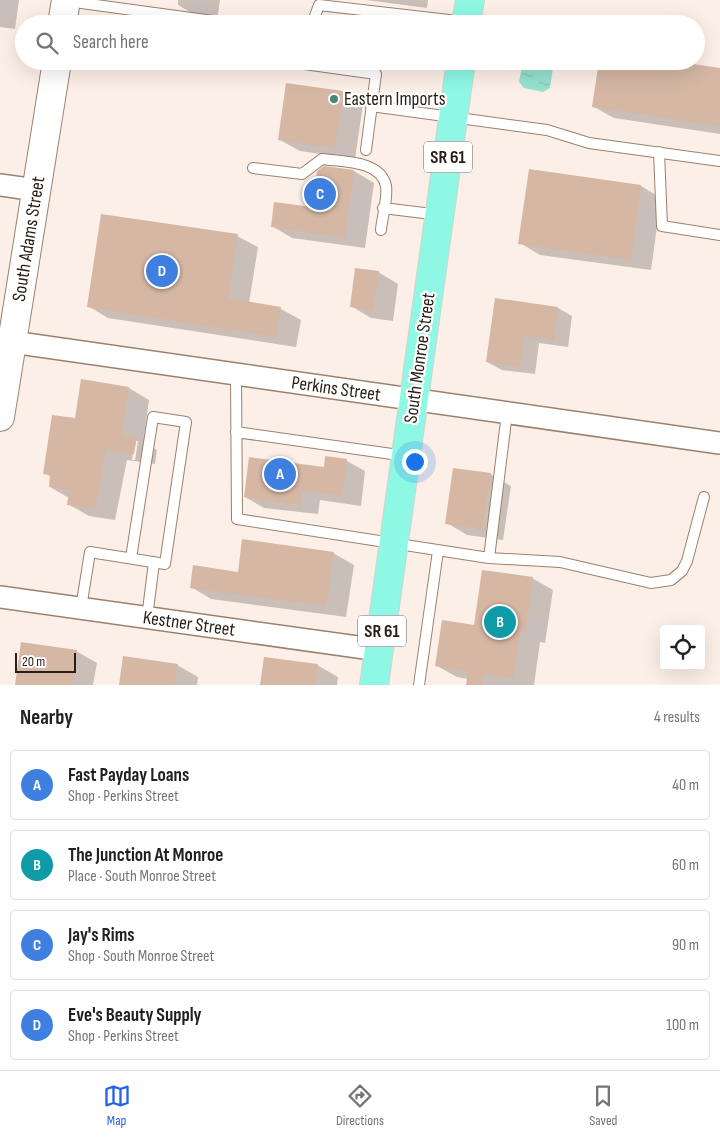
<!DOCTYPE html>
<meta charset="utf-8">
<style>
body{margin:0;font-family:"Sofia Sans Condensed",sans-serif;background:#f6f6f6;color:#202124}
.controls{position:absolute;right:15px;bottom:15px;display:grid;overflow:hidden;border-radius:5px;box-shadow:0 5px 20px #0002}
.controls button{width:45px;height:45px;display:grid;place-items:center;padding:0;border:0;border-bottom:1px solid #e0e0e0;background:#fff;color:#202124;font:25px sans-serif}
.scale{position:absolute;left:15px;bottom:12px;width:61px;box-sizing:border-box;padding-left:5px;border:2px solid #281d16;border-top:0;font-size:14px;line-height:18px;white-space:nowrap;color:#281d16;-webkit-text-stroke:4px #fff;paint-order:stroke}
.you{position:absolute;left:414px;top:461px;width:18px;height:18px;margin:-12px;border:4px solid #fff;border-radius:50%;background:#1a73e8;box-shadow:0 0 0 8px #1a73e833}
.badge{display:grid;place-items:center;width:32px;height:32px;border-radius:50%;background:#2563eb;color:#fff;font-size:16px;font-weight:700}
.pin{position:absolute;translate:-50% -50%;border:2px solid #fff;box-shadow:0 1px 5px #0006}
.list{margin:0;padding:0;list-style:none}
h2{display:flex;justify-content:space-between;align-items:center;height:65px;margin:0;padding:0 20px;font-size:21px}
h2 small{font-size:16px;font-weight:400;color:#757577}
.list li{display:grid;grid-template-columns:32px 1fr auto;gap:15px;align-items:center;box-sizing:border-box;height:70px;margin:0 10px 10px;padding:0 10px;border:1px solid #e0e0e0;border-radius:5px}
.list b{display:block;font-size:19px;white-space:nowrap}
.list p{margin:0;font-size:16px;white-space:nowrap;color:#757577}
.list em{font-size:16px;font-style:normal;color:#757577}
.icon{flex:none;width:28px;height:28px;fill:none;stroke:currentColor;stroke-width:2;stroke-linecap:round;stroke-linejoin:round}
.map{position:relative;flex:none;width:720px;height:685px;overflow:hidden}
.search{position:absolute;background:#fff;box-shadow:0 5px 20px #0002;left:15px;right:15px;top:15px;height:55px;display:flex;align-items:center;gap:12px;box-sizing:border-box;padding:0 18px;border-radius:28px;color:#757577;font-size:19px}
.sheet{height:385px;background:#fff}
nav{display:flex;justify-content:space-around;align-items:center;box-sizing:border-box;height:70px;border-top:1px solid #e0e0e0;background:#fff;font-size:14px;color:#757577}
nav a{display:grid;justify-items:center;gap:2px}
nav .on{color:#2563eb}
.map>svg:first-child{display:block}
.water{fill:url(#water-ripples)}
.shadow{fill:#0003;fill-rule:evenodd}
.building{fill:#d5b7a4}
.lines{fill:none;stroke-linecap:round;stroke-linejoin:round}
.service-casing{stroke:#9c806e;stroke-width:12}
.minor-casing{stroke:#9c806e;stroke-width:24}
.secondary-casing{stroke:#9c806e;stroke-width:30}
.primary-casing{stroke:#d4d2d0;stroke-width:30}
.service{stroke:#fff;stroke-width:10}
.minor{stroke:#fff;stroke-width:21}
.secondary{stroke:#fff;stroke-width:28}
.primary{stroke:#8ef8e4;stroke-width:28}
.poi-dot{fill:#458778;stroke:#fff;stroke-width:2}
.labels{text-anchor:middle;dominant-baseline:central;stroke-width:4.5;stroke-linejoin:round;paint-order:stroke}
.shield{fill:#fff;stroke:#68615c;stroke-width:1}
.shield-label{font-size:18px;font-weight:bold;fill:#281d16}
.poi-label{font-size:19px;fill:#281d16;stroke:#fff;text-anchor:start}
.street-label{font-size:19px;fill:#281d16;stroke:#fff}
</style>
<div class="map">
<svg width="720" height="685" viewBox="0 0 720 685">
<defs>
<pattern id="water-ripples" width="26" height="14" patternUnits="userSpaceOnUse" patternTransform="scale(1.25)"><rect width="26" height="14" fill="#97e1cf"/><path d="M2 4q2-2 4 0t4 0M15 11q2-2 4 0t4 0" fill="none" stroke="#82c1b1"/></pattern>
</defs>
<rect width="100%" height="100%" fill="#fcefe7"/>
<!-- water -->
<path class="water" d="M523 61H554L550 88 543 92 524 88 519 82Z"/>
<!-- shadow -->
<path class="shadow" d="M0 0H19L15 29 0 27Z
M178 0H220L217 20 198 17 178 5Z
M366 0H428L427 8Z
M720 69V134L614 118 594 107Z
M342 93 363 104 355 159 300 151 280 140Z
M324 167 354 171 374 183 365 248 292 238 272 226 313 208Z
M530 170 641 186 661 198 651 270 540 255 520 243Z
M237 236 258 247 249 303 281 309 301 320 296 347 108 318 88 306Z
M378 272 398 284 393 321 371 318 351 306Z
M558 308 572 316 568 347 539 343 535 374 502 370 487 362Z
M129 388 149 400 143 442 157 450 155 464 127 460 115 520 89 516 68 504 69 498 50 487 51 477 45 473 76 420ZM135 441H138L135 460H132Z
M347 461 365 471 361 506 320 500 318 514 264 508 245 497Z
M490 474 511 486 503 540 467 535 447 523Z
M333 553 354 565 346 617 211 599 191 587 239 573Z
M532 578 553 590 545 643 540 642 534 685H467L468 679 457 677 437 666 475 626Z
M76 651 97 663 93 685H16Z
M177 665 198 677 197 685H120Z
M317 665 338 677 337 685H261Z"/>
<!-- building -->
<path class="building" d="M599 61H672L720 68V126L592 107Z
M286 83 343 91 335 148 278 140Z
M324 166 354 170 345 237 271 227 274 202 312 207 317 171Z
M529 169 641 185 631 260 518 244Z
M101 214 238 234 228 298 281 307 276 337 87 307Z
M355 268 379 271 373 310 350 307Z
M495 298 558 307 554 340 524 336 520 367 486 362Z
M81 379 129 387 122 435 137 437 134 454 106 450 95 509 67 505 69 490 49 487 50 475 43 474 52 415 75 418Z
M325 456 347 459 342 496 302 490 300 505 244 497 249 457 324 467Z
M453 468 491 473 483 529 445 524Z
M242 539 334 552 326 606 190 588 193 565 238 572Z
M482 570 533 577 525 633 520 632 513 678 484 674 482 685H466L468 671 435 666 442 620 474 625Z
M21 642 77 650 72 685H15Z
M123 656 178 664 175 685H119Z
M264 657 318 664 315 685H260Z"/>
<g class="lines">
<!-- service casing -->
<g class="service-casing">
<path id="service" d="M67 1 235 24
M312 24 319 5 466 22
M290 62 376 74 366 150
M371 106 547 130 589 143 720 161
M659 152 662 226 720 235
M253 168 302 174 322 159C342 162 381 160 386 186 388 199 382 217 381 230
M383 208 440 215
M236 374 237 519 489 558 560 562 651 583 671 580 682 571 687 561 704 497
M236 432 406 456
M489 558 507 413
M81 608 90 552 165 564 186 422 153 417 131 558
M147 618 154 562
M419 685 438 551"/>
</g>
<!-- minor casing -->
<g class="minor-casing">
<path id="minor" d="M0 185 36 190
M12 342 720 443
M0 597 379 650"/>
</g>
<!-- secondary casing -->
<g class="secondary-casing">
<path id="secondary" d="M62 24 66 0
M0 417 57 61"/>
</g>
<!-- primary casing -->
<g class="primary-casing">
<path id="primary" d="M466 24 470 0
M374 685 461 61"/>
</g>
<!-- service -->
<use href="#service" class="service"/>
<!-- minor -->
<use href="#minor" class="minor"/>
<!-- secondary -->
<use href="#secondary" class="secondary"/>
<!-- primary -->
<use href="#primary" class="primary"/>
</g>
<!-- markers -->
<circle class="poi-dot" cx="334" cy="99" r="5"/>
<g class="labels">
<!-- shield labels -->
<g class="shield">
<rect x="424" y="141.5" width="48" height="31" rx="4"/>
<rect x="358" y="615.5" width="48" height="31" rx="4"/>
</g>
<g class="shield-label">
<text x="448" y="157">SR 61</text>
<text x="382" y="631">SR 61</text>
</g>
<!-- poi labels -->
<g class="poi-label">
<text x="344" y="99">Eastern Imports</text>
</g>
<!-- street labels -->
<g class="street-label">
<text transform="translate(29 239) rotate(-81)">South Adams Street</text>
<text transform="translate(420 358) rotate(-82)">South Monroe Street</text>
<text transform="translate(336 389) rotate(8)">Perkins Street</text>
<text transform="translate(189 624) rotate(8)">Kestner Street</text>
</g>
</g>
</svg>
<div class="controls">
<button><svg class="icon" aria-label="locate" viewBox="0 0 24 24"><circle cx="12" cy="12" r="6"/><path d="M12 2v4M12 18v4M2 12h4M18 12h4"/></svg></button>
</div>
<div class="scale">20 m</div>
<div class="you"></div>
<div class="pin badge" style="left:280px;top:474px;background:#3f7fe0">A</div>
<div class="pin badge" style="left:500px;top:622px;background:#0f9aa8">B</div>
<div class="pin badge" style="left:320px;top:194px;background:#3f7fe0">C</div>
<div class="pin badge" style="left:162px;top:271px;background:#3f7fe0">D</div>
<div class="search"><svg class="icon" aria-label="search" viewBox="0 0 24 24"><circle cx="10" cy="10" r="6"/><path d="M15 15l6 6"/></svg>Search here</div>
</div>
<section class="sheet">
<h2>Nearby<small>4 results</small></h2>
<ul class="list">
<li><span class="badge" style="background:#3f7fe0">A</span><div><b>Fast Payday Loans</b><p>Shop · Perkins Street</p></div><em>40 m</em></li>
<li><span class="badge" style="background:#0f9aa8">B</span><div><b>The Junction At Monroe</b><p>Place · South Monroe Street</p></div><em>60 m</em></li>
<li><span class="badge" style="background:#3f7fe0">C</span><div><b>Jay's Rims</b><p>Shop · South Monroe Street</p></div><em>90 m</em></li>
<li><span class="badge" style="background:#3f7fe0">D</span><div><b>Eve's Beauty Supply</b><p>Shop · Perkins Street</p></div><em>100 m</em></li>
</ul>
</section>
<nav>
<a class="on"><svg class="icon" aria-label="map" viewBox="0 0 24 24"><path d="M3 6l6-2 6 2 6-2v14l-6 2-6-2-6 2zM9 4v14M15 6v14"/></svg>Map</a>
<a><svg class="icon" aria-label="directions" viewBox="0 0 24 24"><path d="M12 3l9 9-9 9-9-9zM9 14v-3h6M13 9l2 2-2 2"/></svg>Directions</a>
<a><svg class="icon" aria-label="saved" viewBox="0 0 24 24"><path d="M7 4h10v16l-5-4-5 4z"/></svg>Saved</a>
</nav>
